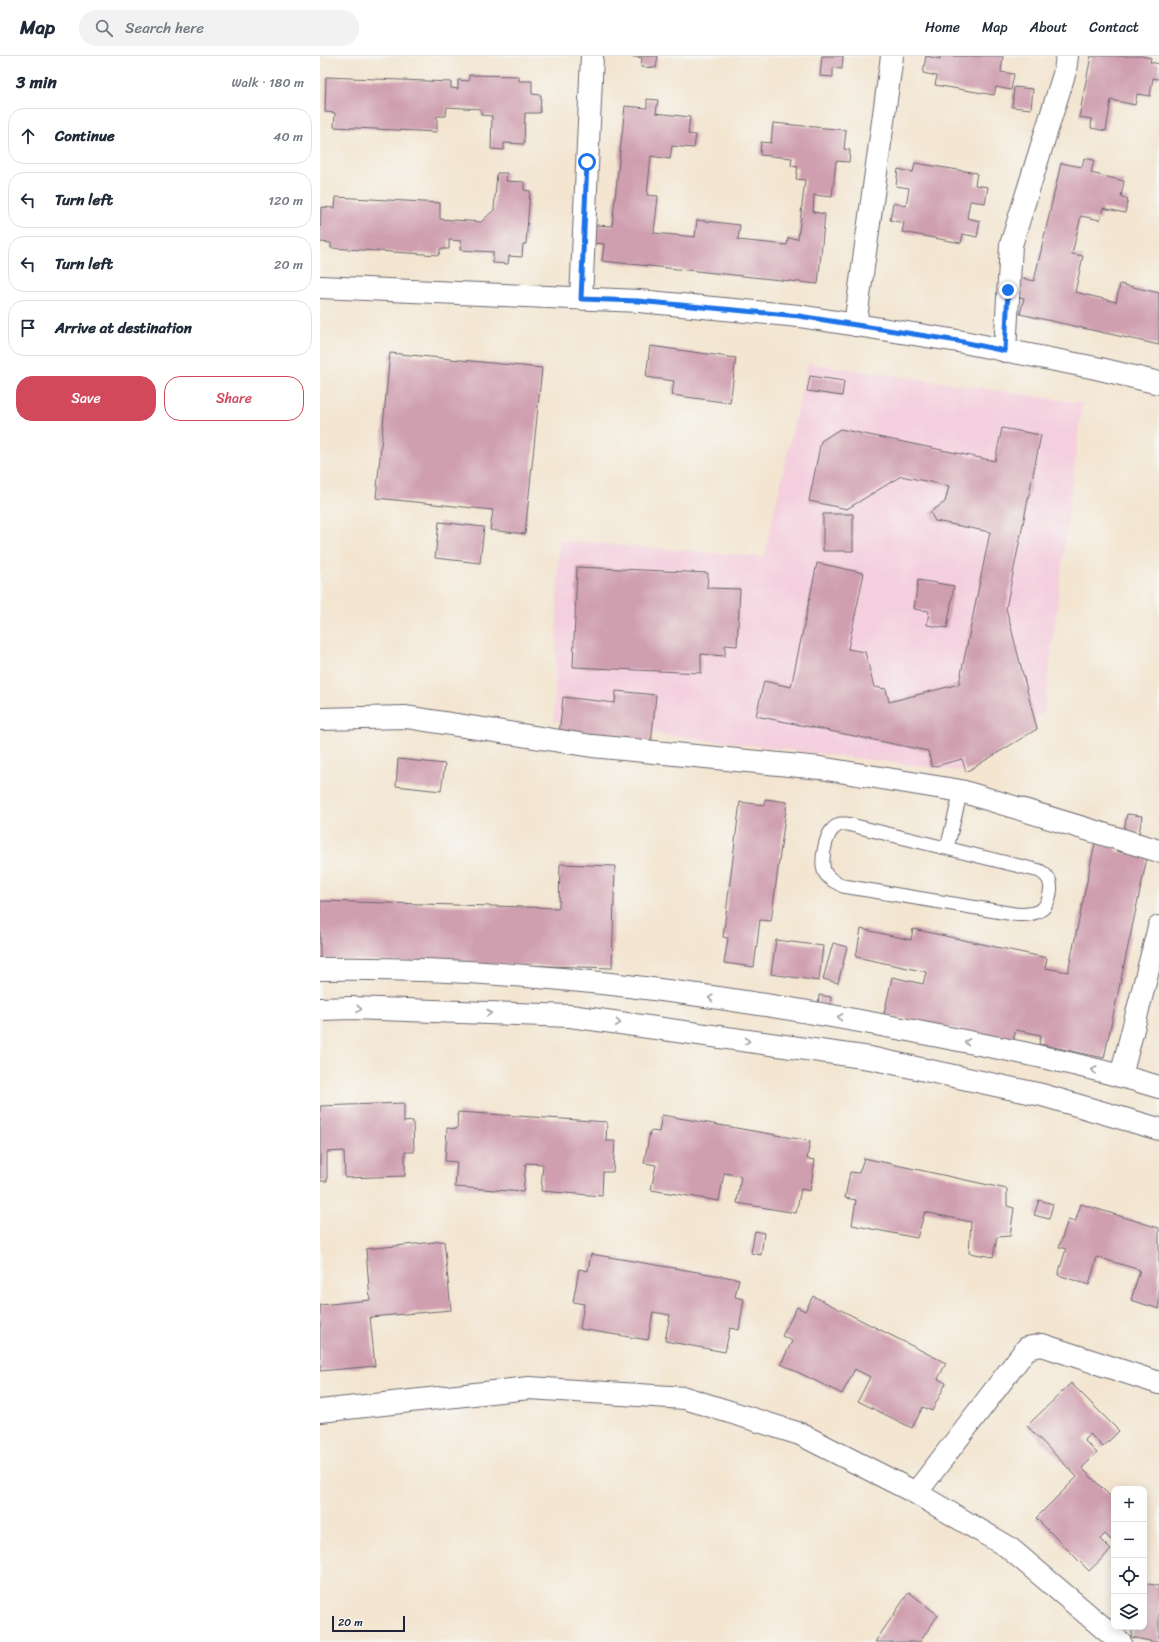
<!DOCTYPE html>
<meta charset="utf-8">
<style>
body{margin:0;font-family:Sriracha,sans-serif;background:#f2f2f3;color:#1f2937}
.controls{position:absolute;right:12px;bottom:12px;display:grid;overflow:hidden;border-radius:8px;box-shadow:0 2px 10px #0003}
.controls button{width:36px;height:36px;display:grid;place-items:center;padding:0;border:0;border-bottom:1px solid #e0e1e3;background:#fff;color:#1f2937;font:20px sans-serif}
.scale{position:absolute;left:12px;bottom:10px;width:73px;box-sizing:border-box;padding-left:4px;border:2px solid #22223b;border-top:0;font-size:11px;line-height:14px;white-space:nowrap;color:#22223b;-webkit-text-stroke:3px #f6f6f2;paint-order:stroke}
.stop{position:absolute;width:12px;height:12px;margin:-9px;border:3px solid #1a73e8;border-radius:50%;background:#fff}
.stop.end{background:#1a73e8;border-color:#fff;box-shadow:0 1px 4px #0008}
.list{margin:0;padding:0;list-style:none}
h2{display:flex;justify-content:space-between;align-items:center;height:52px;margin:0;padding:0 16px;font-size:17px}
h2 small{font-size:13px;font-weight:400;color:#747a83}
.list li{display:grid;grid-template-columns:26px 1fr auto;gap:12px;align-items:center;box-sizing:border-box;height:56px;margin:0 8px 8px;padding:0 8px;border:1px solid #e0e1e3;border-radius:16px}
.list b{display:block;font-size:15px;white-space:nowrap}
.list em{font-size:13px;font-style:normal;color:#747a83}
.actions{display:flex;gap:8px;padding:12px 16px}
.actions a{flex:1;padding:9px 0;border:1px solid #d1495b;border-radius:16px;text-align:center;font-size:14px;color:#d1495b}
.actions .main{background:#d1495b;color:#fff}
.icon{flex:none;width:22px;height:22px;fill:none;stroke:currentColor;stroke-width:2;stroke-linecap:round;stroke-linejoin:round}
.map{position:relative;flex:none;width:839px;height:1586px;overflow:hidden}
header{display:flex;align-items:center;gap:24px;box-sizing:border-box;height:56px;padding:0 20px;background:#fff;border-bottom:1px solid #e0e1e3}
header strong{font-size:19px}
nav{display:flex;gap:22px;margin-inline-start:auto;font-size:14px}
.search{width:280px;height:36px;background:#f2f2f3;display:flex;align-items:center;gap:10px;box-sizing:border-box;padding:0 14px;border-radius:22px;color:#747a83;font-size:15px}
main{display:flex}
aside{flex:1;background:#fff}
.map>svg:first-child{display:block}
.built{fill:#f4cfde}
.building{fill:#cf9eaf}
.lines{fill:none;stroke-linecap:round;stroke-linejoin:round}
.service-casing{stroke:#6b666f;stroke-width:15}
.minor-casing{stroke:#6b666f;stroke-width:24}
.secondary-casing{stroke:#6b666f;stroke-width:24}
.service{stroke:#fff;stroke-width:13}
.minor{stroke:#fff;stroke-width:22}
.secondary{stroke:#fff;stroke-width:22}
.oneway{stroke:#9c9ca7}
.route{stroke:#1a73e8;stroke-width:5}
</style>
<header>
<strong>Map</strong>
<div class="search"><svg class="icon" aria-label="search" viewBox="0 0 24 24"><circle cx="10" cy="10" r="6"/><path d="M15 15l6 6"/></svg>Search here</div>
<nav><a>Home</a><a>Map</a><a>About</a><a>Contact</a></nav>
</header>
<main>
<aside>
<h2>3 min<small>Walk · 180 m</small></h2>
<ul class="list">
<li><svg class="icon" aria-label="ahead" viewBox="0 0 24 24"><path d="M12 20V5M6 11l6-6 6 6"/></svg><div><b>Continue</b></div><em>40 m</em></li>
<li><svg class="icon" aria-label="left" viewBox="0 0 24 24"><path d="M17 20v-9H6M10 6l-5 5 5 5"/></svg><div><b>Turn left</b></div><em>120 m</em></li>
<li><svg class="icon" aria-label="left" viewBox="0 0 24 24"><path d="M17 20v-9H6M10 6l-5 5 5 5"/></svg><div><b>Turn left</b></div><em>20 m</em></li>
<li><svg class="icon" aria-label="arrive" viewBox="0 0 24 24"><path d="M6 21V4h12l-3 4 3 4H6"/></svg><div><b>Arrive at destination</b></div></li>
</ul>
<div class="actions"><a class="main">Save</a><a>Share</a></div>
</aside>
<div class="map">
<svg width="839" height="1586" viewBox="0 0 839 1586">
<rect width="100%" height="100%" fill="#f6f6f2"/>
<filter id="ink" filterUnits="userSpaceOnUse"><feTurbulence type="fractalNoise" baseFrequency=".025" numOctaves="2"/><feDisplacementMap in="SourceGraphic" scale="8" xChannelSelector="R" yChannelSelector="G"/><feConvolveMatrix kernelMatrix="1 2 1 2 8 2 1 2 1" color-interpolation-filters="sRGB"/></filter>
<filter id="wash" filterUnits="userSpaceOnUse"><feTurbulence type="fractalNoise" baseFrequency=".012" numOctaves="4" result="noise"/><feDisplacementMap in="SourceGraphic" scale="16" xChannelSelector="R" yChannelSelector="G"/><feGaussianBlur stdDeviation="0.9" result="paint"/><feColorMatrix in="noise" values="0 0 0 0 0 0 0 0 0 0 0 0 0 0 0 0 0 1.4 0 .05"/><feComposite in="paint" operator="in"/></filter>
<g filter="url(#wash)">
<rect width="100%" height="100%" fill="#f3e5d0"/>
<!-- built -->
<path class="built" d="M488 307 762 347 724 657 640 715 234 665 239 484 444 501Z"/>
<g id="blocks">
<!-- building -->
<path class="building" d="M309 0H338L336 12 321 11 322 2Z
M502 0H523L522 13 513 12V21L500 20Z
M606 0 620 3V0H683L681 16 694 18 691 34 676 31 674 39 615 29 617 20 603 17Z
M771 0H821L831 2 830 6 839 8V23L833 22 830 40 817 38 815 49 791 44 786 75 771 72 772 63 759 61Z
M149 19 199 20V25H212V38L221 39 220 57H205L204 88 184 87V94L171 93 172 60 161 59V53L127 51 126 60H117V76L14 71 15 57 5 56 6 21 131 26V32L138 33V24L149 25Z
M694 31 713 33 711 53 692 51Z
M327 43 338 44 336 57 370 61 368 78 376 79 374 92 352 90 350 103 331 100 327 139 338 140 334 177 375 181 377 164 420 169 418 184 467 189 468 182 478 183 485 124 476 123 478 111 471 110 472 102 440 99 441 86 451 87 453 67 526 74 524 93 530 94 529 106 516 105 512 141 494 139 493 156 505 158 498 228 282 205 284 188 273 187 275 169 292 170 305 50 327 52Z
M764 102 774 104 771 117 804 125 801 141 808 143 805 157 783 152 780 164 761 160 752 198 763 200 755 236 796 246 800 228 839 237V289L700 258 704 242 693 240 698 221 714 225 741 107 762 111Z
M595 107 657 117 655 129 668 131 665 147 650 145 647 162 660 165 657 181 643 178 641 187 582 176 584 167 570 164 573 147 586 150 589 132 576 130 578 113 593 116Z
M177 117H187L186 125 204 126V134L210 135 206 188H203L202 201 189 200 188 208 173 207V196L140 194 141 185 129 184V193H120L119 199 11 192V187L0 186 1 151 15 152 16 141 120 147V163L161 166 174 154Z
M330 290 416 302 410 347 352 339 354 325 326 321Z
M70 297 222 312 205 478 170 474 173 454 56 442Z
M490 320 524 325 522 340 487 335Z
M682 372 721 379 686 552 717 673 646 716 642 703 612 711 608 695 436 660 444 625 471 631 497 507 544 517 528 593 545 596 554 631 566 633 569 646 639 628 670 476 615 465 610 456 625 446 629 430 581 420 527 453 489 445 501 385 520 373 675 405Z
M503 458H533V495H503Z
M119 466 164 471 160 507 115 502Z
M257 511 388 517 387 532 420 533 417 590 405 589V600L381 598V617L253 611Z
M598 524 634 530 627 572 607 569 609 555 594 553Z
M296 635 336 639 331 689 239 679 243 641 295 647Z
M78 703 125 708 121 735 76 730Z
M445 743 467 746 451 865 440 864 434 911 404 907 408 882 403 881 420 746 444 749Z
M807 758 822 760 819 777 804 774Z
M775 787 797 791 796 795 827 802 784 1002 719 988 721 979 696 974 693 985 564 958 572 921 603 928 606 916 536 901 541 873 591 884 593 873 727 902 725 912 748 916Z
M240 808 295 810 292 912 0 903V845L239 852Z
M456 884 503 890 499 925 451 918Z
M513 887 527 891 518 927 503 923Z
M499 939 511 941 510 954 498 953Z
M84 1047V1066L93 1065 94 1096H85V1120L25 1122 24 1095 7 1096V1125H0V1050Z
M138 1056 287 1066 286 1085H295L293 1116H283L282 1140 221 1135 223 1108 206 1107 203 1136 135 1131 137 1106 125 1105 127 1072 137 1073Z
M342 1059 490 1085 487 1103 495 1104 490 1135 481 1133 476 1157 417 1147 421 1120 404 1117 399 1145 331 1134 336 1109 324 1107 330 1075 339 1076Z
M544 1102 687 1133V1150L694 1152 690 1180 677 1181 673 1201 649 1197 651 1166 605 1156 597 1182 532 1169 536 1144 525 1142 530 1116 539 1117Z
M719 1144 733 1148 729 1163 714 1159Z
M761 1148 839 1172V1253L811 1244 820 1214 777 1201 769 1229 738 1219 746 1193 739 1191 748 1164 755 1166Z
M435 1175 444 1177 441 1199 431 1197Z
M124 1185 131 1254 50 1261 55 1310 0 1315V1249L50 1244 46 1193Z
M271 1198 419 1223 415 1241 424 1243 419 1274 410 1272 405 1296 345 1285 350 1259 333 1256 328 1284 260 1273 264 1248 253 1246 259 1213 268 1215Z
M493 1240 626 1307 618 1323 626 1327 612 1355 603 1351 592 1372 538 1345 550 1321 535 1313 522 1338 461 1308 472 1285 462 1280 477 1251 485 1255Z
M751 1327 799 1375 783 1391 770 1378 764 1384 777 1397 762 1412 794 1444V1487L785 1478 780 1483 791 1494 769 1515 716 1462 757 1421 707 1370Z
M824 1527 839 1530V1586H830V1585L811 1581 813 1571H824Z
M589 1536 618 1559 600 1586H555Z"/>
</g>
</g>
<g filter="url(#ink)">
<use href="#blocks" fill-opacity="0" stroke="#6b666f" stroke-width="1"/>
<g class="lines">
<!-- service casing -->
<g class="service-casing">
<path id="service" d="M520 768H527L720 815C724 818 729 821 730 827 732 836 728 851 719 855 711 859 703 859 694 858L523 830C516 826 509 824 505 817 500 807 505 782 512 774 514 771 517 770 520 768Z
M627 792 641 735"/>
</g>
<!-- minor casing -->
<g class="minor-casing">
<path id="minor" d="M0 231 319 245 479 260 638 285 776 312 839 327
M261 243 272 0
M535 269 572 0
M685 295 691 189 745 15 747 0
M0 663 86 661 272 690 500 712 641 735 839 795
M801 1020 839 871
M0 1355 209 1332 365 1342 480 1378 596 1437 688 1491 800 1586
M596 1437 707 1292 722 1289 839 1327"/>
</g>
<!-- secondary casing -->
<g class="secondary-casing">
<path id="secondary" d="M0 913C193 910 387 936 577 972 665 989 753 1005 839 1031
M0 953 32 952 250 960 550 1002 722 1039 839 1073"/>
</g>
<!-- service -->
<use href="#service" class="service"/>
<!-- minor -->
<use href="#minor" class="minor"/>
<!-- secondary -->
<use href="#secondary" class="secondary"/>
</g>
<!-- one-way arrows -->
<defs><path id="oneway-chevron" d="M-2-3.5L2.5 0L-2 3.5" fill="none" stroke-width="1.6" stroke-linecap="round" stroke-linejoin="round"/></defs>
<g class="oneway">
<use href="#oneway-chevron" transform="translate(391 942) rotate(-172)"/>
<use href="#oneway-chevron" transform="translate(39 953) rotate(2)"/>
<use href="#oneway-chevron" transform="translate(169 957) rotate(2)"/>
<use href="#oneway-chevron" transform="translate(520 961) rotate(-169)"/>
<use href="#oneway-chevron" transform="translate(298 967) rotate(8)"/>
<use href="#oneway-chevron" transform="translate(427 985) rotate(8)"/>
<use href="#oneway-chevron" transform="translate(647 986) rotate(-169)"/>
<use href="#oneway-chevron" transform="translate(774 1014) rotate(-167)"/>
</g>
</g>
<g class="lines" filter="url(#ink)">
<!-- route -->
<path class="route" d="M267 106 261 243 318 245 479 260 638 285 685 295 688 234"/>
</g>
</svg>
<div class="controls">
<button>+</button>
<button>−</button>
<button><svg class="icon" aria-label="locate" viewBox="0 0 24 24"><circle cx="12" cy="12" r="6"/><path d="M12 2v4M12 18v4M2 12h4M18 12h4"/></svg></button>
<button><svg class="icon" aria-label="layers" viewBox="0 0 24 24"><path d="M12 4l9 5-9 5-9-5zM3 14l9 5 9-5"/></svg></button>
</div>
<div class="scale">20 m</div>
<div class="stop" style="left:267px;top:106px"></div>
<div class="stop end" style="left:688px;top:234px"></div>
</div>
</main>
